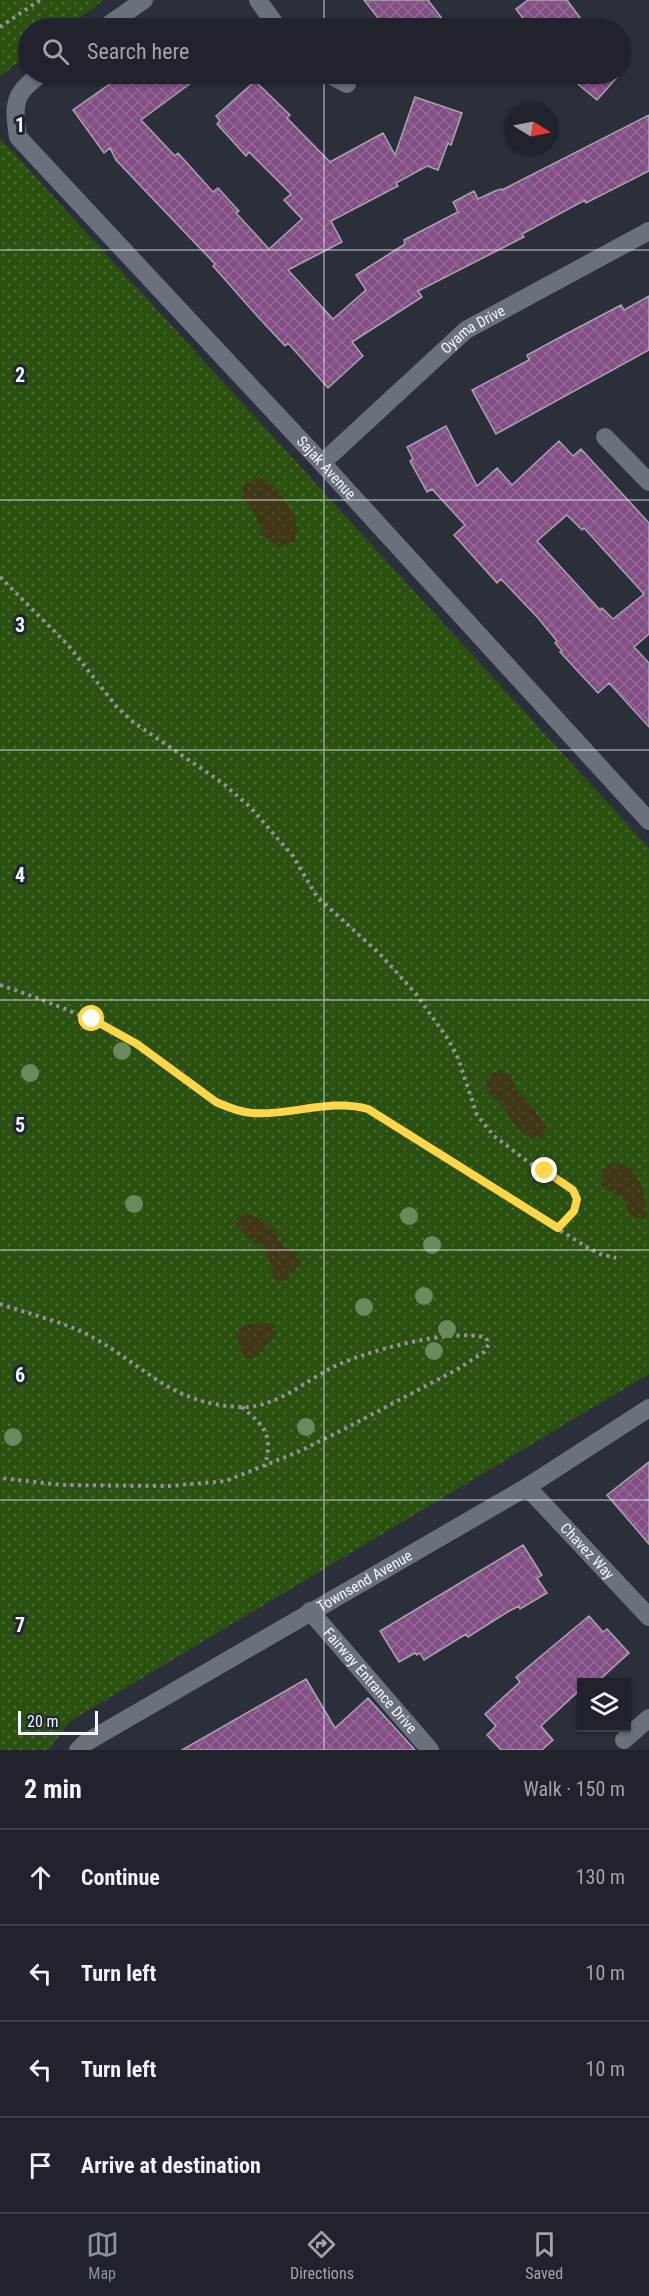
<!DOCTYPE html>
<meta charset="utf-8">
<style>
body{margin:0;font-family:"Roboto Condensed",sans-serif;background:#282b33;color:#f1f3f6}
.controls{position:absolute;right:18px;bottom:18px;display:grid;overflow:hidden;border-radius:0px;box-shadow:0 2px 4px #0004}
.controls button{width:54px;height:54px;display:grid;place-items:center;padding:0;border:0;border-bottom:2px solid #3d4047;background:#20232b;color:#f1f3f6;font:30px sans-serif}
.compass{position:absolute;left:505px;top:102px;width:54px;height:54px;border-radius:50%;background:#20232b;box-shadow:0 2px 4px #0004;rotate:100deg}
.scale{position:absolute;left:18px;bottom:15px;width:80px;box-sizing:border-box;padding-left:6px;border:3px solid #f2f5fc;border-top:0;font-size:16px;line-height:21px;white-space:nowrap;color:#f2f5fc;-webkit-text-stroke:4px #20262f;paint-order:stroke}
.stop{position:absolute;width:18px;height:18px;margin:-14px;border:4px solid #ffd54a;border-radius:50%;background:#fff}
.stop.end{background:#ffd54a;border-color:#fff;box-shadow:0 2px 6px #0008}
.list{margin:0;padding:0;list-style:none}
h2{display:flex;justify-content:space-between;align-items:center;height:78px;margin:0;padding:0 24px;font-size:26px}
h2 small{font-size:20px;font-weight:400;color:#a2a4a9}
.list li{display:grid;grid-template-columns:39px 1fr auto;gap:18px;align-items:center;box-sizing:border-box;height:96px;padding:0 24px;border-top:2px solid #3d4047}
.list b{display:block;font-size:22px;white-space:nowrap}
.list em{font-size:20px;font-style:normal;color:#a2a4a9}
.icon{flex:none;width:33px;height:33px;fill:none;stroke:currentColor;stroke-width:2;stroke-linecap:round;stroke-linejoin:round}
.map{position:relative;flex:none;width:649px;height:1750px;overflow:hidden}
.search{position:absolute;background:#20232b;box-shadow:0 2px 4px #0004;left:18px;right:18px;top:18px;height:66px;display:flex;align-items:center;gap:15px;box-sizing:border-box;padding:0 21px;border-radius:33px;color:#a2a4a9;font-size:22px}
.sheet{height:462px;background:#20232b}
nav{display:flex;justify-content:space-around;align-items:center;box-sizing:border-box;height:84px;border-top:2px solid #3d4047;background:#20232b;font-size:16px;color:#a2a4a9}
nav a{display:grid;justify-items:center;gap:3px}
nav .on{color:#8c9099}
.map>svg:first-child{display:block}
.grass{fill:url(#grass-dots)}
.sand{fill:url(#sand-dots)}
.building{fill:url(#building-cross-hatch);stroke:#ada3ad;stroke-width:1.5;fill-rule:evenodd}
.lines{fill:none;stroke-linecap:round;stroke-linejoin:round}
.path{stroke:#90949c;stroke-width:4;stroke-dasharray:3 4.5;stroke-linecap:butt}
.minor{stroke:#6b717c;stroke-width:18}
.tree{fill:#688a5d}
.route{stroke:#ffd54a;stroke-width:8}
.grid{fill:none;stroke:#f2f5fc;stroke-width:1.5;stroke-opacity:0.55}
.labels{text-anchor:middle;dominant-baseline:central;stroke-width:6;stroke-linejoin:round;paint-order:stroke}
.street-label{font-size:15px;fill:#f2f5fc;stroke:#20262f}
.grid-label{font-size:20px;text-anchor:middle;font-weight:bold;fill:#f2f5fc;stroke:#20262f;stroke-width:6;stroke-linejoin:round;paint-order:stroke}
</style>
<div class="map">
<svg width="649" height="1750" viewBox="0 0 649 1750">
<defs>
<pattern id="grass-dots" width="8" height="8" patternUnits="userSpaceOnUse" patternTransform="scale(1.5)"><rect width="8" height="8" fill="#2b5111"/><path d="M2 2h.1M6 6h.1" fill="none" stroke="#4a6b35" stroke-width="1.8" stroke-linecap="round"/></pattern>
<pattern id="sand-dots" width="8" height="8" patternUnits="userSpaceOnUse" patternTransform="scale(1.5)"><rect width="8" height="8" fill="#3f3716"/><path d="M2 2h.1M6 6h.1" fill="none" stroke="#524b2d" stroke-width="1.8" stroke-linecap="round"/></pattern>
<pattern id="building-cross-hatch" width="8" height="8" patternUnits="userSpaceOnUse" patternTransform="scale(1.5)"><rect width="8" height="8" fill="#824e85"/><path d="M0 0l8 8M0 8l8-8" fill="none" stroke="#946897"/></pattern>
</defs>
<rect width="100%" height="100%" fill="#2a2f39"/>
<!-- grass -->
<path class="grass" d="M0 0H104L65 28H28V55L0 76Z
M0 138 649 848V1374L69 1722 49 1750H0Z"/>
<!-- sand -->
<path class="sand" d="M261 477C276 487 295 509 297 527 298 531 295 538 294 542L279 546 264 536 251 506 242 498 244 484Z
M499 1070 510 1075 516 1089 528 1101 546 1127 543 1137C521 1144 510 1114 498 1101 495 1097 490 1095 488 1091 486 1086 487 1081 488 1076Z
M611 1163C618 1163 625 1164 630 1168 640 1175 649 1207 646 1218L635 1217 628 1211 624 1198 601 1185 602 1170Z
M245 1213C254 1215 267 1223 274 1229 277 1233 277 1238 280 1242 288 1252 301 1248 299 1265L285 1281 275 1280C270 1272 272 1262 267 1253 260 1242 246 1237 238 1227L236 1222 240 1215Z
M259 1322 271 1323 276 1331 275 1335 258 1355 251 1359 245 1357 239 1347 236 1334 243 1326Z"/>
<!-- building -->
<path class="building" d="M364 0H428L449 28H386Z
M528 0H567L581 19 569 28H530L516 9Z
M124 74H203L141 120 175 156 178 153 213 192 218 188 239 211 236 213 269 249 302 219 284 200 291 194 249 152 246 156 217 124 220 121 216 116 255 81 290 115 287 118 330 162 383 133 395 155 415 97 462 113 451 145 448 143 438 170 427 166 396 183 398 186 331 221 342 242 288 270 333 319 366 290 356 275 405 244 404 240 458 212 453 202 474 191 478 199 495 191 501 189 502 190 649 115V171L586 203 585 200 522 234 524 237 418 291 422 297 352 342 363 356 328 388 288 343 285 346 259 318 213 266 215 264 116 160 110 148 104 153 73 110Z
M566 74H620L597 100Z
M649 296V350L496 434 472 390 529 360 527 355 568 333 621 305 624 310Z
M446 426 477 486 497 468 512 485 559 441 573 456 581 449 649 523V634L634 647 649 663V727L609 683 598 693 560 652 562 651 555 643 557 641 538 618 501 579 497 583 454 535 465 525 432 489 427 492 410 461 413 459 407 447ZM567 515 582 530 584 528 644 594 613 619 602 608 600 610 537 541Z
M649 1462V1544L607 1495Z
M523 1545 542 1575 537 1578 547 1593 520 1609 519 1606 509 1611 468 1637 466 1634 424 1660 420 1653 417 1655 415 1653 399 1662 380 1631Z
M589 1616 603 1632 607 1629 629 1653 596 1683H582V1688L541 1726 553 1740 542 1750H501L487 1735 496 1726 485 1714 520 1682 516 1677Z
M306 1679 335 1728 368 1698 415 1750H182Z"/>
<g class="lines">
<!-- path -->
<path class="path" d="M0 27 40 0
M0 577 68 645 116 706 133 722 224 784 251 808 293 856 317 897 380 954 416 994 448 1039 458 1058 477 1115 494 1136 531 1164 560 1180 576 1194 577 1199 574 1211 558 1228
M0 985C47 1001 92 1018 135 1043 164 1060 190 1082 216 1103 227 1107 240 1112 252 1113 291 1116 330 1098 368 1109L585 1246 600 1254 616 1258
M0 1304C29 1314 68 1323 94 1338 147 1368 172 1404 240 1407 273 1409 303 1383 331 1368 362 1352 453 1327 486 1338L489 1344 484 1352 458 1369 346 1428 300 1451 226 1481 169 1486 62 1485 0 1478
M242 1407C265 1427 273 1434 265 1466"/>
<!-- minor -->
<g class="minor">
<path d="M258 0 278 28"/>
<path d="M104 28 144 0"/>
<path id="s1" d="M41 74C13 94 13 104 18 137L322 463 649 821"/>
<path d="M328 74 347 84"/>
<path d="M605 437 649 482"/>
<path id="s2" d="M322 463 466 330 649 231"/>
<path id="s3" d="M527 1487 649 1617"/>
<path id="s4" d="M310 1611 430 1750"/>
<path d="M624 1740 649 1718"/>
<path id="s5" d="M78 1750 85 1743 527 1487 649 1408"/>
</g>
</g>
<!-- trees -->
<g class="tree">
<circle cx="122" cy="1051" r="9"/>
<circle cx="30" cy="1073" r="9"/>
<circle cx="134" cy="1204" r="9"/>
<circle cx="409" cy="1216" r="9"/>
<circle cx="432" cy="1245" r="9"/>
<circle cx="424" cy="1296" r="9"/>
<circle cx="364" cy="1307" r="9"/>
<circle cx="447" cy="1329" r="9"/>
<circle cx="434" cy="1351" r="9"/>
<circle cx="306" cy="1427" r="9"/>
<circle cx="13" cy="1437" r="9"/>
</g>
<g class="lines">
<!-- route -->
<path class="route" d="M92 1019 137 1044 216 1102C227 1107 240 1112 252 1113 291 1116 330 1098 368 1109L558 1228 574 1211 577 1199 573 1190 545 1171"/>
</g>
<!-- grid -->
<path class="grid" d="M324 0V28M324 74V1750M0 250H649M0 500H649M0 750H649M0 1000H649M0 1250H649M0 1500H649"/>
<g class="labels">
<!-- street labels -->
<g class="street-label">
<text stroke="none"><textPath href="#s2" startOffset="202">Oyama Drive</textPath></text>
<text stroke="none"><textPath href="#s1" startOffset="525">Sajak Avenue</textPath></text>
<text stroke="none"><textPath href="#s3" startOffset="88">Chavez Way</textPath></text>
<text stroke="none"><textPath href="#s5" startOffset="333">Townsend Avenue</textPath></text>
<text stroke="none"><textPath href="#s4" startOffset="92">Fairway Entrance Drive</textPath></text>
</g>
</g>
<g class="grid-label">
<text x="20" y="132">1</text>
<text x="20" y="382">2</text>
<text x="20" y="632">3</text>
<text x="20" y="882">4</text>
<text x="20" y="1132">5</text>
<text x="20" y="1382">6</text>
<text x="20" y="1632">7</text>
</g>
</svg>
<div class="controls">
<button><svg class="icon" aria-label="layers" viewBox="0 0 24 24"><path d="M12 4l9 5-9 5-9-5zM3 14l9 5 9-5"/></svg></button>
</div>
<svg class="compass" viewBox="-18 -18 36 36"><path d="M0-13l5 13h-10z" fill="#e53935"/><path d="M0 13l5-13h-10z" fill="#a2a4a9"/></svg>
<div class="scale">20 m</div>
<div class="stop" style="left:92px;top:1019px"></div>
<div class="stop end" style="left:545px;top:1171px"></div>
<div class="search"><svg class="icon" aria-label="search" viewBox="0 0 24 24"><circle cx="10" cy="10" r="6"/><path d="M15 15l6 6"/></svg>Search here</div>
</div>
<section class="sheet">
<h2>2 min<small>Walk · 150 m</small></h2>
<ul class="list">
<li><svg class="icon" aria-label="ahead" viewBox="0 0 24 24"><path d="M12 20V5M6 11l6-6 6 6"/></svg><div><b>Continue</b></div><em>130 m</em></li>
<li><svg class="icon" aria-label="left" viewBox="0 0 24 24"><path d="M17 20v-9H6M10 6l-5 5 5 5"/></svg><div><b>Turn left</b></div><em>10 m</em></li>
<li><svg class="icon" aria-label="left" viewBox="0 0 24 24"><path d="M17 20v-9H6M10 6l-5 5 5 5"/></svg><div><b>Turn left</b></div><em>10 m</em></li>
<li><svg class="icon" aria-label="arrive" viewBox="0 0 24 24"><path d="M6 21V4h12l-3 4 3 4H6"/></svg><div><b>Arrive at destination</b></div></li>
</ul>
</section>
<nav>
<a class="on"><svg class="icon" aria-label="map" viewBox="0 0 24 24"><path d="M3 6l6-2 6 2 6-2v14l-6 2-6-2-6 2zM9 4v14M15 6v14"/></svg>Map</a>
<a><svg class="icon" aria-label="directions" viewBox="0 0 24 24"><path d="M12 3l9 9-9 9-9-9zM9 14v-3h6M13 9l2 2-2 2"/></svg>Directions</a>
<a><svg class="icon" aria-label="saved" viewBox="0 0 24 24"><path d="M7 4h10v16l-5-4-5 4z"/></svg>Saved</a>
</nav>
